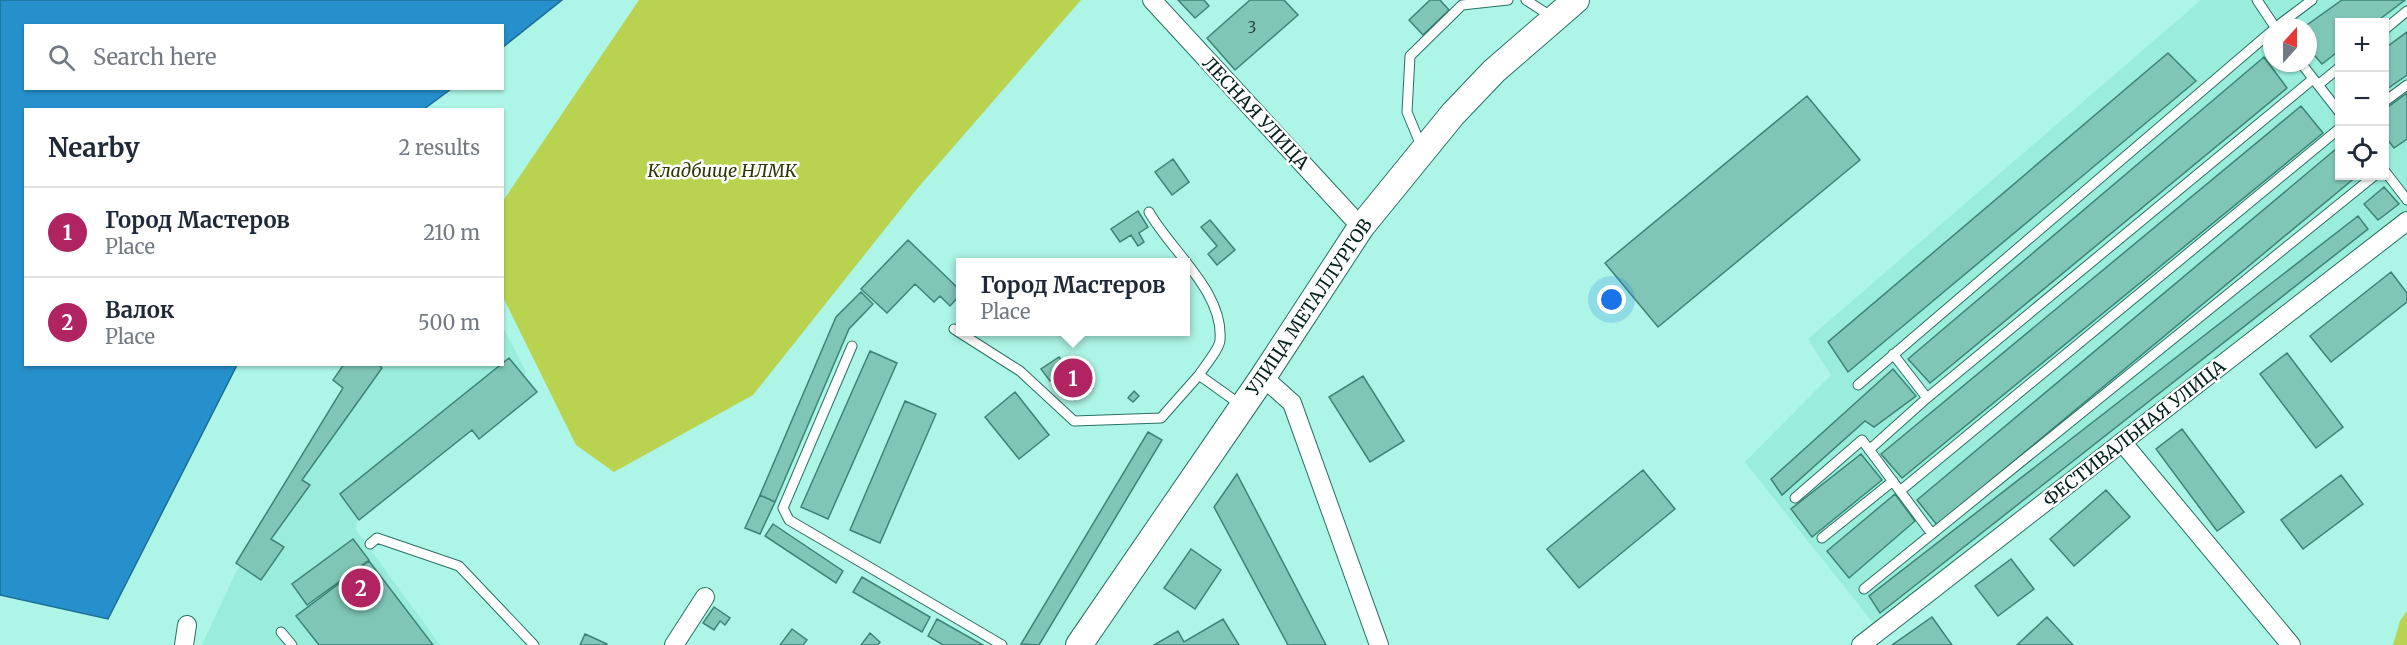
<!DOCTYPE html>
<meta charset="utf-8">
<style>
body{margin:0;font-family:Merriweather,serif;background:#f6f6f7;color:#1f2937}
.controls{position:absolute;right:18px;top:18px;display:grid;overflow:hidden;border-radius:0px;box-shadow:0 2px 4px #0004}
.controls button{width:54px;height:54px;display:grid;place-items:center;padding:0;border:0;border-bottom:2px solid #e0e1e3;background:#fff;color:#1f2937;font:30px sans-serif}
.compass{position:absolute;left:2263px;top:18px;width:54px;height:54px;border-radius:50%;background:#fff;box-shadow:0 2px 4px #0004;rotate:21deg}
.you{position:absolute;left:1612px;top:300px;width:21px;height:21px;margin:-15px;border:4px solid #fff;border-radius:50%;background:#1a73e8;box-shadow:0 0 0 9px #1a73e833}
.badge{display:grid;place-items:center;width:39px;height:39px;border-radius:50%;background:#b02462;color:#fff;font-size:20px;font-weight:700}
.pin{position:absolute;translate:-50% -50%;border:3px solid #fff;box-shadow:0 2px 6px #0006}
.popup{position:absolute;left:956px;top:258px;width:234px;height:78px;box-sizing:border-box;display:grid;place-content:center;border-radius:0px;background:#fff;filter:drop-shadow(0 2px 4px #0005);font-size:20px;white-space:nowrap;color:#747a83}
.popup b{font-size:22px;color:#1f2937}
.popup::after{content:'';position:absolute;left:50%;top:100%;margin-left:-12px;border:12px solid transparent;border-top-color:#fff}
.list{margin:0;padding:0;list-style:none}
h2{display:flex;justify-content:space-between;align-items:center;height:78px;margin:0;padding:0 24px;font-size:26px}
h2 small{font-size:20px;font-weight:400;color:#747a83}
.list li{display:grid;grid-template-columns:39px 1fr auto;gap:18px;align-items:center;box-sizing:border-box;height:90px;padding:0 24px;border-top:2px solid #e0e1e3}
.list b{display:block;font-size:22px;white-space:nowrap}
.list p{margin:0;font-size:20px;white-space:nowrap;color:#747a83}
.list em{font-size:20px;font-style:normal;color:#747a83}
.icon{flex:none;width:33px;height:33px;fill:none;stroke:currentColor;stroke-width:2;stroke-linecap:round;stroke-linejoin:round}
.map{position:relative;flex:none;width:2407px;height:645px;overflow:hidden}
.search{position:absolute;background:#fff;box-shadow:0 2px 4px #0004;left:24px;top:24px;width:480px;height:66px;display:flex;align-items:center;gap:15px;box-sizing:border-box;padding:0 21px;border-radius:0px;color:#747a83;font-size:22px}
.panel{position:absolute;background:#fff;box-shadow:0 2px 4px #0004;left:24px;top:108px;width:480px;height:258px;border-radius:0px}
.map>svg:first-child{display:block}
.built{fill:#9aeddb;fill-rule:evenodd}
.green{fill:#b9d351}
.water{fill:#2590cc;stroke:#1b6f97;stroke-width:1.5}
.building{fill:#7fc6b7;stroke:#3d8477;stroke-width:1.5}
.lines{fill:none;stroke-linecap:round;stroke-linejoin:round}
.lane-casing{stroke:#287164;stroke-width:11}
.street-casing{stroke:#287164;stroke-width:20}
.secondary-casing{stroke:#287164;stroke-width:28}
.lane{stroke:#fff;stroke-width:9}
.street{stroke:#fff;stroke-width:18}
.secondary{stroke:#fff;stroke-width:26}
.labels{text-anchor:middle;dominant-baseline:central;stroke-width:5;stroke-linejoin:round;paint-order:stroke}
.number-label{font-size:15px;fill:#224a43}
.street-label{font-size:18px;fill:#03211c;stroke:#fff}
.park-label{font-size:18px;font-style:italic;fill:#2e3700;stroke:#fff}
</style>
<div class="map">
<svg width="2407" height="645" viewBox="0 0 2407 645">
<rect width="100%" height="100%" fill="#adf5e6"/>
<!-- built -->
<path class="built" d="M2201 0H2407V212L1874 624 1745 462 1831 375 1808 339ZM2340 22H2384V176H2340ZM2272 27H2308V63H2272Z
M503 327 525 370V389L358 511 356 530 440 645H202L236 572 350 389 349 365 502 364Z"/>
<!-- green -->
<path class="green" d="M639 0H1081L916 190 753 395 614 472 576 445 503 297V201Z
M2407 611V645H2393L2400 621Z"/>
<!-- water -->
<path class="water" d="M0 0H562L503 47 502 26H26V88L451 89 424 109 26 110V364L237 365 108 619 0 595Z"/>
<!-- building -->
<path class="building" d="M1178 0H1204L1209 6 1195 18Z
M1250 0H1284L1298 15 1235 70 1207 38Z
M1430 0H1440L1449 10 1423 35 1409 20Z
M2342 0H2405L2376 22H2340V50L2322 64 2308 48V27H2304Z
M2407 32V75L2384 91V49Z
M2168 53 2196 81 1848 372 1828 342Z
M2264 57 2287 88 1930 383 1908 359Z
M2407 93V139L2394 148 2384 135V110Z
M1807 96 1860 160 1658 327 1605 263Z
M2301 106 2323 133 1902 478 1881 454Z
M2336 149 2340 153V176H2357L1937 525 1917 500Z
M1173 159 1189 182 1172 195 1155 172Z
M2384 187 2399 204 2378 220 2364 204Z
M1138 211 1148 227 1139 233 1144 242 1138 246 1131 235 1120 242 1111 229Z
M2358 216 2368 229 1880 613 1869 596Z
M1210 220 1235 250 1217 265 1208 254 1217 246 1201 227Z
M908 240 960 290V295L950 306 940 296 934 302 915 284 887 313 861 289Z
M2391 272 2407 293V302L2331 362 2310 336Z
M861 292 873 304 849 329 775 502 760 495 836 317Z
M870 351 897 363 828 519 801 507Z
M2287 353 2343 427 2316 448 2260 374Z
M1059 357 1067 369 1076 363 1093 388 1075 400 1057 376 1050 381 1041 369Z
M509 358 537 392 479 439 472 430 359 520 340 494Z
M344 364H378L382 368 302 480 310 485 271 539 284 547 261 580 236 563 343 388 333 380Z
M1893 369 1916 396 1874 427 1865 421 1782 495 1771 479Z
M1363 376 1404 441 1370 462 1329 397Z
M1134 391 1139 396 1133 402 1128 398Z
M1015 392 1049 435 1019 459 985 417Z
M905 401 936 414 880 543 850 530Z
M2182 429 2244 512 2217 531 2156 449Z
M1148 432 1162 440 1039 645 1021 644Z
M1861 454 1882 480 1812 537 1791 509Z
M1643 470 1675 509 1579 588 1547 549Z
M1237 474 1326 645H1288L1214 507Z
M2341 475 2363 504 2303 549 2281 520Z
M2106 490 2130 517 2074 566 2050 539Z
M1895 494 1915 521 1849 578 1827 551Z
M760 495 775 502 760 534 745 528Z
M773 524 843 571 836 583 765 536Z
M353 539 369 560 307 605 292 584Z
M1191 549 1221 570 1195 609 1164 588Z
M2011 559 2034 589 1998 616 1975 586Z
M369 561 433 645H319L296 616Z
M862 577 930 617 922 632 853 592Z
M714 607 730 618 725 625 720 621 714 630 703 623Z
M1932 617 1952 645H1892Z
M2047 617 2073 645H2017Z
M937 619 983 645H943L928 636Z
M1223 619 1239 645H1154L1178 631 1184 642Z
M792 629 807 640 803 645H780Z
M870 633 880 642 878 645H861Z
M585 634 607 644V645H580Z"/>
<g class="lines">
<!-- lane casing -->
<g class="lane-casing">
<path id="lane" d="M1526 0 1552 17
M2257 0 2275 27
M2276 27 2312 0
M2384 30 2407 11
M2301 63 2340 113
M2318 85 2340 67
M2384 102 2407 85
M1422 148 1407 112 1410 56 1462 5 1508 0
M2384 170 2407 200
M1149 212C1171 251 1224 292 1220 340 1220 348 1204 367 1199 375
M954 329 1020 371 1074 421 1161 418 1199 375 1241 405
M852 346 783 508 789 520 1002 645
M1893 354 1927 398
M1858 385 2272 31
M1869 450 1927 398 2313 79
M1900 491 2340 128
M1795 498 1862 440 1932 534
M1822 538 1893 481
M370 544 377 538 459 566 534 645
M1864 589 2374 176
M281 632 292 645"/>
</g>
<!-- street casing -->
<g class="street-casing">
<path id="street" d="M1152 0 1361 227
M1263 377 1292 403 1379 645
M2122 442 2291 645
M184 645 187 625
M674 645 705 597
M1861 645 2407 221"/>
</g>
<!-- secondary casing -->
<g class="secondary-casing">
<path id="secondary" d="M1079 645 1263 377 1361 227 1453 114 1494 71 1576 0"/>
</g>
<!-- lane -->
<use href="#lane" class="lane"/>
<!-- street -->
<use href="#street" class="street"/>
<!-- secondary -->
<use href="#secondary" class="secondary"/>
</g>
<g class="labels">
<!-- number labels -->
<g class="number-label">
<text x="1252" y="27">3</text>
</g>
<!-- street labels -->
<g class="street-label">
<text transform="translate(1256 113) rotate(47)">ЛЕСНАЯ УЛИЦА</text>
<text transform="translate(1309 307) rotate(-56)">УЛИЦА МЕТАЛЛУРГОВ</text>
<text transform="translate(2134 433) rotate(-38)">ФЕСТИВАЛЬНАЯ УЛИЦА</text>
</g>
<!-- park labels -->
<g class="park-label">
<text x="722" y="170">Кладбище НЛМК</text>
</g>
</g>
</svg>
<div class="controls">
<button>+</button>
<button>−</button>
<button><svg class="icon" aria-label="locate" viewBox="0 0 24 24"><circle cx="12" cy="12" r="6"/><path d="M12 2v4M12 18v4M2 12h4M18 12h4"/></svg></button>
</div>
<svg class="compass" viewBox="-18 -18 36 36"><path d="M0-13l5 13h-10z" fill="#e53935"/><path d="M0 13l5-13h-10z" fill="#747a83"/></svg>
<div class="you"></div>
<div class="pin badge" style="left:1073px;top:378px">1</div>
<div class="popup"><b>Город Мастеров</b>Place</div>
<div class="pin badge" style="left:361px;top:588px">2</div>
<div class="search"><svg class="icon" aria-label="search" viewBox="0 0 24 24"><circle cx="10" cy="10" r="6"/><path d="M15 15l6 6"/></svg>Search here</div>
<section class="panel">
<h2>Nearby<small>2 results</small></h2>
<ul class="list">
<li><span class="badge">1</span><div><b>Город Мастеров</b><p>Place</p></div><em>210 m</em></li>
<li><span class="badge">2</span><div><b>Валок</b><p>Place</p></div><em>500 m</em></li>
</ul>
</section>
</div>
